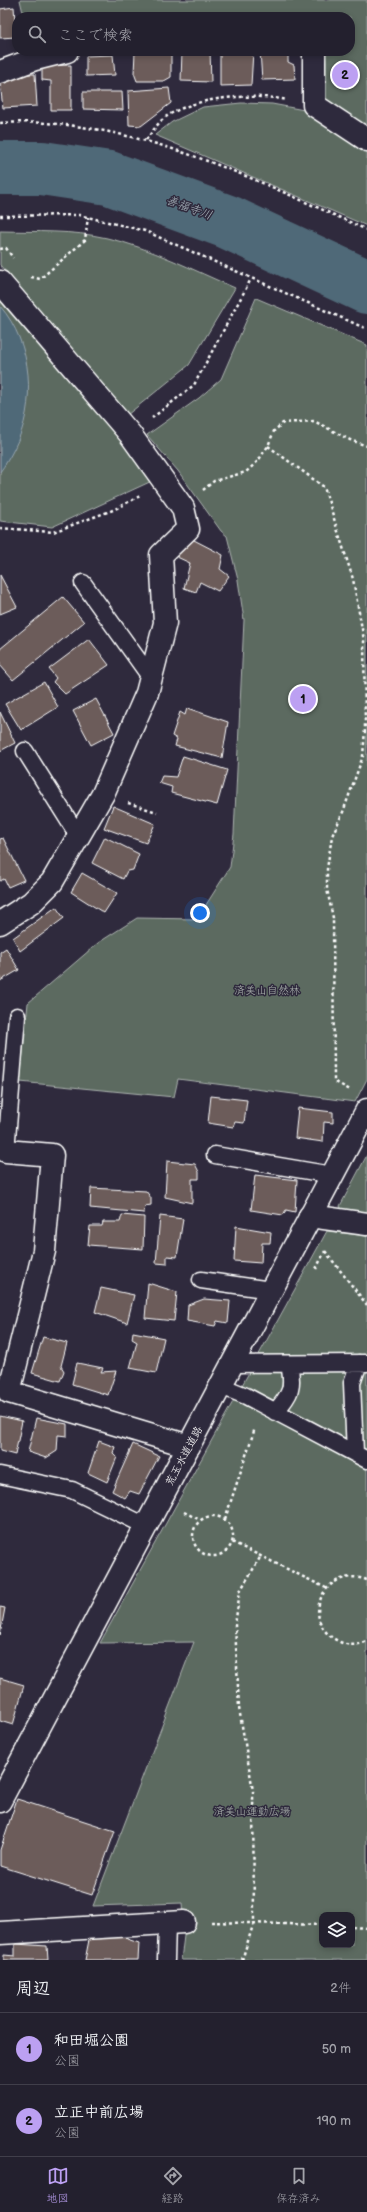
<!DOCTYPE html>
<html lang="ja">
<meta charset="utf-8">
<style>
body{margin:0;font-family:"Balsamiq Sans","Klee One",sans-serif;background:#2f2d3a;color:#f1f3f6}
.controls{position:absolute;right:12px;bottom:12px;display:grid;overflow:hidden;border-radius:8px;box-shadow:0 2px 6px #0003}
.controls button{width:36px;height:36px;display:grid;place-items:center;padding:0;border:0;border-bottom:1px solid #403e4a;background:#23202e;color:#f1f3f6;font:20px sans-serif}
.you{position:absolute;left:200px;top:913px;width:14px;height:14px;margin:-10px;border:3px solid #fff;border-radius:50%;background:#1a73e8;box-shadow:0 0 0 6px #1a73e833}
.badge{display:grid;place-items:center;width:26px;height:26px;border-radius:50%;background:#bca0f2;color:#111;font-size:13px;font-weight:700}
.pin{position:absolute;translate:-50% -50%;border:2px solid #fff;box-shadow:0 1px 4px #0006}
.list{margin:0;padding:0;list-style:none}
h2{display:flex;justify-content:space-between;align-items:center;height:52px;margin:0;padding:0 16px;font-size:17px}
h2 small{font-size:13px;font-weight:400;color:#a3a3aa}
.list li{display:grid;grid-template-columns:26px 1fr auto;gap:12px;align-items:center;box-sizing:border-box;height:72px;padding:0 16px;border-top:1px solid #403e4a}
.list b{display:block;font-size:15px;white-space:nowrap}
.list p{margin:0;font-size:13px;white-space:nowrap;color:#a3a3aa}
.list em{font-size:13px;font-style:normal;color:#a3a3aa}
.icon{flex:none;width:22px;height:22px;fill:none;stroke:currentColor;stroke-width:2;stroke-linecap:round;stroke-linejoin:round}
.map{position:relative;flex:none;width:367px;height:1960px;overflow:hidden}
.search{position:absolute;background:#23202e;box-shadow:0 2px 6px #0003;left:12px;right:12px;top:12px;height:44px;display:flex;align-items:center;gap:10px;box-sizing:border-box;padding:0 14px;border-radius:16px;color:#a3a3aa;font-size:15px}
.sheet{height:196px;background:#23202e}
nav{display:flex;justify-content:space-around;align-items:center;box-sizing:border-box;height:56px;border-top:1px solid #403e4a;background:#23202e;font-size:11px;color:#a3a3aa}
nav a{display:grid;justify-items:center;gap:2px}
nav .on{color:#bca0f2}
.map>svg:first-child{display:block}
.green{fill:#5b6a61;stroke:#adb4b0;fill-rule:evenodd}
.water{fill:#506978;stroke:#96a5ae}
.lines{fill:none;stroke-linecap:round;stroke-linejoin:round}
.river{stroke:#506978;stroke-width:54}
.building{fill:#6c5b5a;stroke:#fff}
.lane-casing{stroke:#fff;stroke-width:19}
.street-casing{stroke:#fff;stroke-width:25}
.secondary-casing{stroke:#fff;stroke-width:25}
.path{stroke:#fff;stroke-width:2.5;stroke-dasharray:3 3;stroke-linecap:butt}
.lane{stroke:#2f2a3d;stroke-width:16}
.street{stroke:#2f2a3d;stroke-width:22}
.secondary{stroke:#2f2a3d;stroke-width:22}
.labels{text-anchor:middle;dominant-baseline:central;stroke-width:3;stroke-linejoin:round;paint-order:stroke}
.park-label{font-size:11px;fill:#adb4b0;stroke:#2f2a3d}
.street-label{font-size:11px;fill:#fff;stroke:#2f2a3d}
.water-label{font-size:12px;font-style:italic;fill:#a8b4bc;stroke:#2f2a3d}
</style>
<div class="map">
<svg width="367" height="1960" viewBox="0 0 367 1960">
<rect width="100%" height="100%" fill="#2f2a3d"/>
<filter id="ink" filterUnits="userSpaceOnUse"><feTurbulence type="fractalNoise" baseFrequency=".025" numOctaves="2"/><feDisplacementMap in="SourceGraphic" scale="8" xChannelSelector="R" yChannelSelector="G"/><feConvolveMatrix kernelMatrix="1 2 1 2 8 2 1 2 1" color-interpolation-filters="sRGB"/></filter>
<g filter="url(#ink)">
<!-- green -->
<path class="green" d="M20 0H367V127L324 100 323 51H350V17H323L322 15 308 17H24Z
M241 103 272 104 304 110 367 149V226L155 135 172 122 203 107Z
M0 231C36 232 72 230 107 238 151 248 193 270 235 288L189 365 127 415 0 265Z
M256 298 367 345V1079L355 1102 178 1079 174 1097 20 1082 28 1003 98 943 137 918 197 919 230 867 234 834 244 620 238 580 227 536 221 531 178 471 147 435 199 398 221 379Z
M0 299 82 391 154 480 52 527 0 521Z
M367 1155V1215L343 1212 340 1206Z
M327 1231 367 1236V1960H181L184 1936 182 1903 93 1906 194 1642 100 1643ZM322 1915H352V1945H322Z"/>
<!-- water -->
<path class="water" d="M0 306C33 344 37 404 14 449 10 457 5 465 0 472Z"/>
<g class="lines">
<!-- river -->
<path class="river" d="M0 168H42L109 178 228 222 367 287"/>
</g>
<!-- building -->
<path class="building" d="M14 7 16 37 0 38V9Z
M171 51V77L164 81H137L134 73 135 52Z
M182 51H210L211 82 181 81Z
M253 51 251 85 220 86V52Z
M260 51H288V62L294 65 295 79 262 80Z
M113 55 115 75 86 76V56Z
M71 65V110H51V81L42 80V66Z
M21 74H35L37 106 3 108 0 83Z
M169 88 171 103 141 126 129 125 128 91Z
M83 92H122L123 110 83 109Z
M192 539 223 555 220 569 229 576 218 591 200 582 196 592 184 588 190 563 177 557 178 548Z
M0 575 17 607 0 614Z
M63 597 84 622 13 680 0 665V649Z
M89 639 109 665 65 694 53 682 56 678 49 669Z
M44 682 58 707 21 730 5 704Z
M96 699 114 733 91 745 73 711Z
M187 708 228 722 222 758 175 746 177 739 172 736 180 712 185 715Z
M0 712 15 743 0 751Z
M183 756 227 770 217 805 171 793 172 787 159 783 162 776 176 777Z
M113 806 155 824 146 843 104 828Z
M105 837 139 854 133 870 127 871 123 879 92 863Z
M3 838 24 880 8 887 4 879 0 881V839Z
M82 873 117 893 104 913 71 892Z
M56 907 64 918 20 951 13 938Z
M6 948 19 970 0 981V952Z
M211 1096 247 1100 244 1123 235 1122 233 1127 208 1123Z
M298 1108 333 1112V1123L324 1122 323 1142 295 1138Z
M167 1161 195 1164 199 1172V1179H192V1203L165 1197Z
M255 1175 297 1180 295 1212 286 1210 283 1215 251 1210Z
M91 1188 146 1191 151 1198V1205L145 1206 144 1213 90 1208Z
M122 1215 144 1217 143 1249 88 1245 90 1226H102L103 1222H120Z
M160 1216 183 1219 177 1257 167 1256V1264L156 1263Z
M236 1226 271 1232 270 1243H262L261 1263 234 1261Z
M148 1283 177 1292 174 1321 145 1318Z
M101 1288 134 1295 127 1323 95 1312Z
M204 1299 230 1301 228 1323 217 1321 215 1326 187 1321 188 1305Z
M133 1332 164 1338 156 1373 130 1368 137 1342 132 1339Z
M43 1337 67 1343 61 1366 64 1371 60 1381 32 1373Z
M77 1363 103 1368 101 1372 116 1371 108 1395 72 1384Z
M0 1416 22 1421 15 1455 0 1451Z
M36 1418 67 1424V1436L58 1435 57 1451 46 1458 28 1452Z
M99 1441 115 1447 113 1453 117 1457 107 1482 88 1473Z
M133 1444 159 1456 139 1494 130 1491 125 1498 112 1491Z
M0 1607 5 1608 0 1635Z
M0 1678 24 1685 13 1725 0 1721Z
M17 1799 115 1831 92 1895 0 1866V1850Z
M127 1934V1939L139 1943 138 1960H85L90 1935Z
M15 1944 47 1946 48 1960H4V1955L15 1956Z"/>
<g class="lines">
<!-- lane casing -->
<g class="lane-casing">
<path id="lane" d="M83 583 151 678
M25 751 79 837
M0 1151H6L17 1016
M215 1155 332 1175
M201 1280 271 1290
M232 1364 367 1363
M221 1386 246 1396 367 1460
M275 1412C291 1394 294 1388 289 1364
M355 1453 352 1383 359 1363
M0 1475 72 1490 146 1526
M166 1960 167 1923"/>
</g>
<!-- street casing -->
<g class="street-casing">
<path id="street" d="M314 51V105L367 140
M0 72 35 59 67 51
M0 282 130 434 183 508 188 529 161 555 165 623 147 693 103 794 52 882 31 903 0 923
M6 1151 52 1155 44 1251 9 1392 189 1446
M310 1216 367 1224
M0 1933 184 1922"/>
</g>
<!-- secondary casing -->
<g class="secondary-casing">
<path id="secondary" d="M0 1801 367 1110"/>
</g>
<!-- path -->
<path class="path" d="M0 123C127 115 254 179 367 230
M146 140C151 133 156 126 162 120 190 96 252 93 287 100
M0 216 79 215 145 231 367 329
M0 249 6 248 13 258
M31 277 40 279 85 240 88 217
M152 418 194 385 251 279
M268 446 324 487 353 579 364 640 365 729 363 756 343 812 332 836 327 869V889L333 918 334 1081 350 1090
M203 490 214 481 246 472 258 461 268 446 274 431 283 423 314 421 350 440 367 446
M0 528 53 532 113 510 142 495
M128 803 157 812
M325 1251 367 1305
M316 1269 325 1251
M184 1512 200 1520
M193 1536a20 20 0 1 1 40 0a20 20 0 1 1-40 0Z
M225 1519 255 1428
M232 1542 326 1588
M367 1580C324 1564 298 1621 338 1641 347 1646 358 1646 367 1641
M211 1922 322 1925
M352 1927 367 1928
M242 1960 254 1922 253 1791 239 1708 235 1625 240 1591 261 1556"/>
<!-- lane -->
<use href="#lane" class="lane"/>
<!-- street -->
<use href="#street" class="street"/>
<!-- secondary -->
<use href="#secondary" class="secondary"/>
</g>
</g>
<g class="labels">
<!-- park labels -->
<g class="park-label">
<text x="267" y="990">済美山自然林</text>
<text x="252" y="1811">済美山運動広場</text>
</g>
<!-- street labels -->
<g class="street-label">
<text transform="translate(184 1456) rotate(-62)">荒玉水道道路</text>
</g>
<!-- water labels -->
<g class="water-label">
<text transform="translate(189 208) rotate(20)">善福寺川</text>
</g>
</g>
</svg>
<div class="controls">
<button><svg class="icon" aria-label="layers" viewBox="0 0 24 24"><path d="M12 4l9 5-9 5-9-5zM3 14l9 5 9-5"/></svg></button>
</div>
<div class="you"></div>
<div class="pin badge" style="left:303px;top:699px">1</div>
<div class="pin badge" style="left:345px;top:75px">2</div>
<div class="search"><svg class="icon" aria-label="search" viewBox="0 0 24 24"><circle cx="10" cy="10" r="6"/><path d="M15 15l6 6"/></svg>ここで検索</div>
</div>
<section class="sheet">
<h2>周辺<small>2件</small></h2>
<ul class="list">
<li><span class="badge">1</span><div><b>和田堀公園</b><p>公園</p></div><em>50 m</em></li>
<li><span class="badge">2</span><div><b>立正中前広場</b><p>公園</p></div><em>190 m</em></li>
</ul>
</section>
<nav>
<a class="on"><svg class="icon" aria-label="map" viewBox="0 0 24 24"><path d="M3 6l6-2 6 2 6-2v14l-6 2-6-2-6 2zM9 4v14M15 6v14"/></svg>地図</a>
<a><svg class="icon" aria-label="directions" viewBox="0 0 24 24"><path d="M12 3l9 9-9 9-9-9zM9 14v-3h6M13 9l2 2-2 2"/></svg>経路</a>
<a><svg class="icon" aria-label="saved" viewBox="0 0 24 24"><path d="M7 4h10v16l-5-4-5 4z"/></svg>保存済み</a>
</nav>
